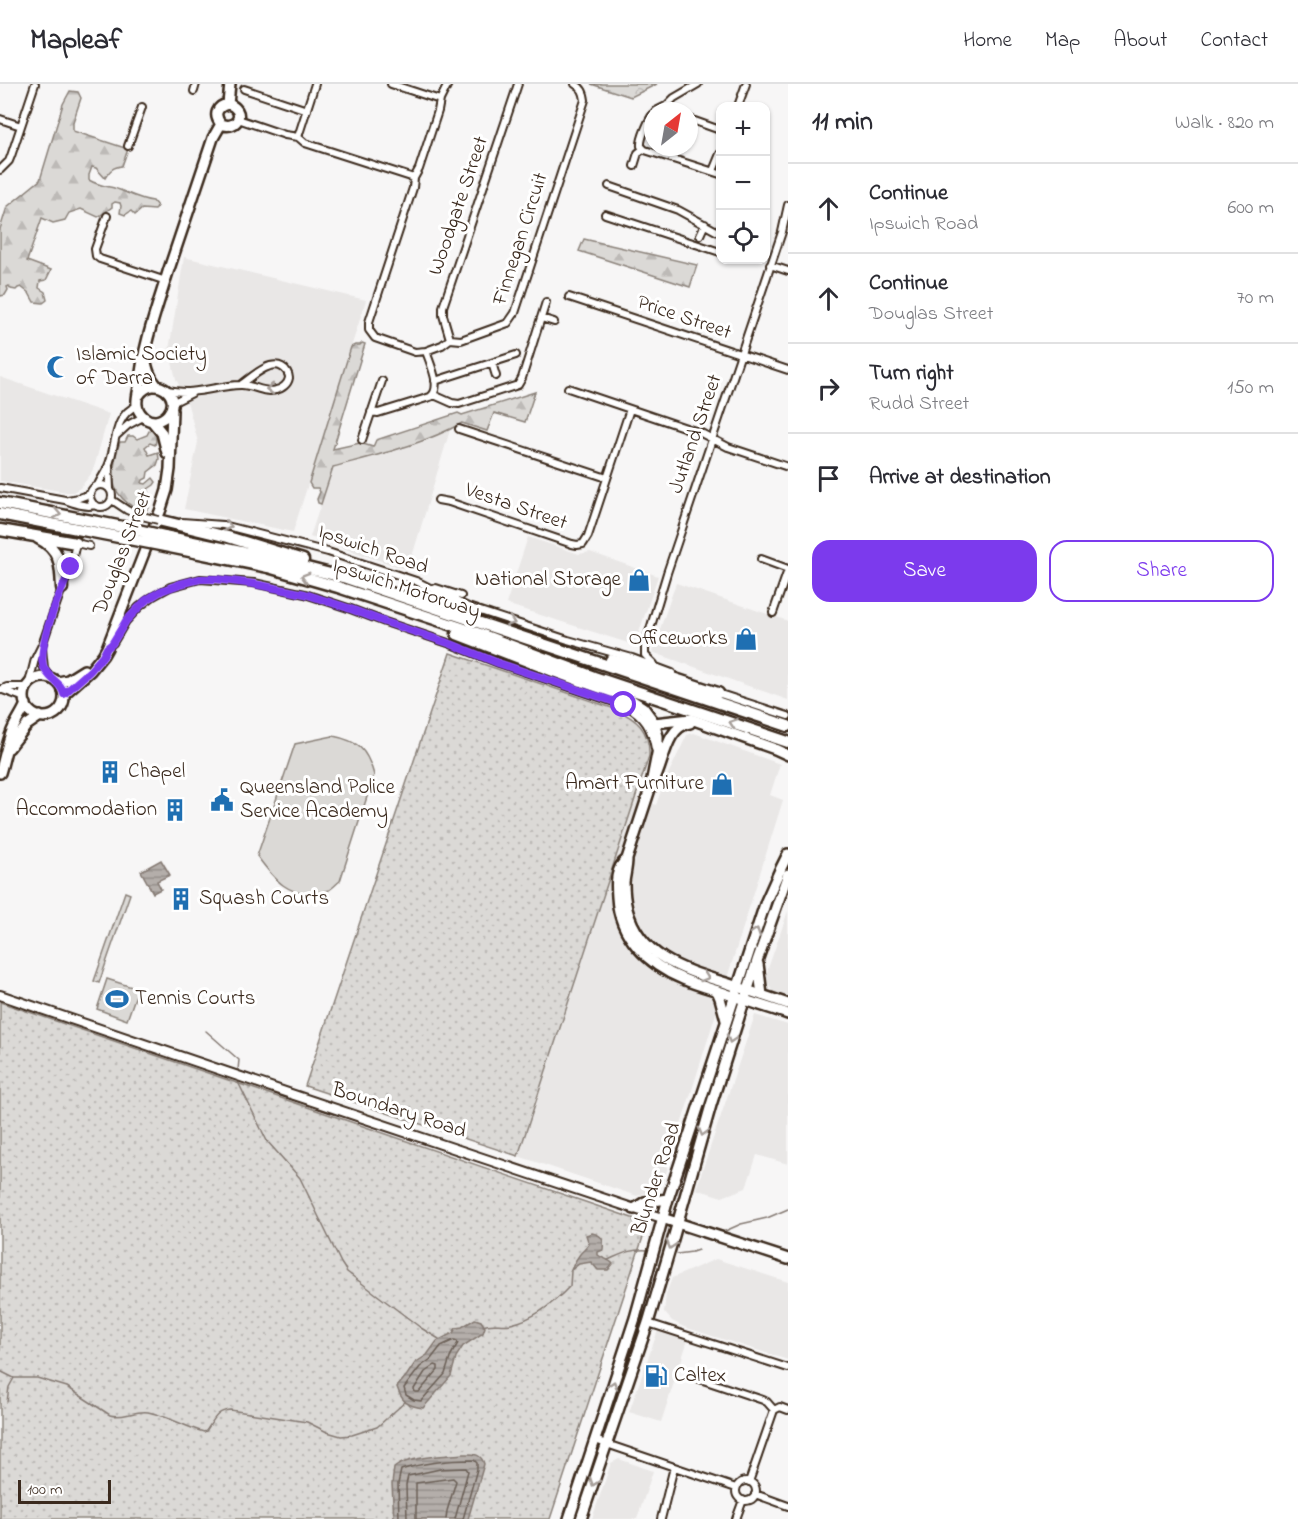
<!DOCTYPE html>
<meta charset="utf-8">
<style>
body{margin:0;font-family:"Indie Flower",sans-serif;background:#f2f2f3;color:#2b2b33}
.controls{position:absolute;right:18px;top:18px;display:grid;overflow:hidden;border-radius:12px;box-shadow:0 2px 4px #0004}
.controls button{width:54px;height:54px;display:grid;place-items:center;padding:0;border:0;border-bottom:2px solid #e1e1e2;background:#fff;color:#2b2b33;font:30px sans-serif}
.compass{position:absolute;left:644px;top:18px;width:54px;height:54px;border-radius:50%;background:#fff;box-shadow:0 2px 4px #0004;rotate:31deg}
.scale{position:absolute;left:18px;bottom:15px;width:93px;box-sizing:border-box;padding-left:6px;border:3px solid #3b2a1e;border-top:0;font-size:16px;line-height:21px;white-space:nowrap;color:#3b2a1e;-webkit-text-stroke:4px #fff;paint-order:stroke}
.stop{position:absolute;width:18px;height:18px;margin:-14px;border:4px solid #7c3aed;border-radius:50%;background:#fff}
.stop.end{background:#7c3aed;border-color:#fff;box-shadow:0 2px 6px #0008}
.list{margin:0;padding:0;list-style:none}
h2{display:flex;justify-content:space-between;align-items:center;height:78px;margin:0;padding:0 24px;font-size:26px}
h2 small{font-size:20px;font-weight:400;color:#7c7c81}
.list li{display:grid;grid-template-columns:39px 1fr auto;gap:18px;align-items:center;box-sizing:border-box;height:90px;padding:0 24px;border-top:2px solid #e1e1e2}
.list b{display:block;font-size:22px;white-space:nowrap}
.list p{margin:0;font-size:20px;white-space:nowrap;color:#7c7c81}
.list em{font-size:20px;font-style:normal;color:#7c7c81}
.actions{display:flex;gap:12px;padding:18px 24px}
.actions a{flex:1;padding:14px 0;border:2px solid #7c3aed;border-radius:18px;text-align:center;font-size:21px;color:#7c3aed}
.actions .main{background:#7c3aed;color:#fff}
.icon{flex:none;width:33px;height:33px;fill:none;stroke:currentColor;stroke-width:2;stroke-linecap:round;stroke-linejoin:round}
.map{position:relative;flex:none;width:788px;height:1435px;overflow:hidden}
header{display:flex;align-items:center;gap:36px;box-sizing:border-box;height:84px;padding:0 30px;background:#fff;border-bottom:2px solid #e1e1e2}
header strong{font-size:28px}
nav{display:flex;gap:33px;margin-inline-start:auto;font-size:21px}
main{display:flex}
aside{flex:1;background:#fff}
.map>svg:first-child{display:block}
.built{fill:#e9e7e6}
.grass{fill:url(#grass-dots);stroke:#8b827a;stroke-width:1.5}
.forest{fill:url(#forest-firs);stroke:#8b827a;stroke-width:1.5}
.park{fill:url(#park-crowns);stroke:#8b827a;stroke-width:1.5}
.pitch{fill:#dbd9d6;stroke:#8b827a;stroke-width:1.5}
.water{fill:url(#water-rules);stroke:#847972;stroke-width:1.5}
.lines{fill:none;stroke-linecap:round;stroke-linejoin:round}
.shore{stroke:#6b5f56;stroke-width:1.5}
.stream{stroke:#847972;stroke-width:1.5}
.minor-casing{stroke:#3b2a1e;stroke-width:10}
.tertiary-casing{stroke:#3b2a1e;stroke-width:12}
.secondary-casing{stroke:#3b2a1e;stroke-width:14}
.primary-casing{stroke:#3b2a1e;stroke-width:14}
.motorway-casing{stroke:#3b2a1e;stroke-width:15}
.minor{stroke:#fff;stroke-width:6}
.tertiary{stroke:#fff;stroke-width:8}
.secondary{stroke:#fff;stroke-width:9}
.primary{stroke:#fff;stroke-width:9}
.motorway{stroke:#fff;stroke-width:10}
.minor-bridge-casing{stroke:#3b2a1e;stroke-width:10;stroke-linecap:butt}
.motorway-bridge-casing{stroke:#3b2a1e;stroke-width:15;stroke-linecap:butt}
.minor-bridge{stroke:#fff;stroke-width:6}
.motorway-bridge{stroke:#fff;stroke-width:10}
.oneway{stroke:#a79f9a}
.route{stroke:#7c3aed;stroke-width:8}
.labels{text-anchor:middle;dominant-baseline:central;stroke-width:6;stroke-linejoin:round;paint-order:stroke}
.street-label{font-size:21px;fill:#3b2a1e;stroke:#fff}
.poi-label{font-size:21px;fill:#3b2a1e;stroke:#fff;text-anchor:start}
</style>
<header>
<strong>Mapleaf</strong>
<nav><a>Home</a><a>Map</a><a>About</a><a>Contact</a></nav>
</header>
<main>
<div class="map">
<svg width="788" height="1435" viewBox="0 0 788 1435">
<defs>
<pattern id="grass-dots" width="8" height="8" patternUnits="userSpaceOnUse" patternTransform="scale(1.5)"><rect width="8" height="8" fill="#dbd9d6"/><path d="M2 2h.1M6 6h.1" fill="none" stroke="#bdbab7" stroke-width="1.8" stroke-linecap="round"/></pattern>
<pattern id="forest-firs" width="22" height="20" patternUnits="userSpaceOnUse" patternTransform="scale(1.5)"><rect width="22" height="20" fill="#dbd9d6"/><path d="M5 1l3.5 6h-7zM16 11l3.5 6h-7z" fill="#bdbab7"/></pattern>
<pattern id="park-crowns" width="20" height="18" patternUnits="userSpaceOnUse" patternTransform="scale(1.5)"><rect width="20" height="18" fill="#dbd9d6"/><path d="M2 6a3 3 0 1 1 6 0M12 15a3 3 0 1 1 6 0" fill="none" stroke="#bdbab7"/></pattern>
<pattern id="water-rules" width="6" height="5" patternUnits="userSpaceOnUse" patternTransform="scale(1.5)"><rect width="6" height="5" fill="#b4aeaa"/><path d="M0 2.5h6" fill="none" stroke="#948e8a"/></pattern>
</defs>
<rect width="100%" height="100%" fill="#f7f6f6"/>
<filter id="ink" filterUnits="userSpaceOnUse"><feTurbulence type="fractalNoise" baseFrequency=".0167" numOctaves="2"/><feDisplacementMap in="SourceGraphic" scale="12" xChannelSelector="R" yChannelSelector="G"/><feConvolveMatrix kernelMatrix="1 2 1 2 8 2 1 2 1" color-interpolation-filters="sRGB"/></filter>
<g filter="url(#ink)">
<!-- built -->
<path class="built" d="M184 173 366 216 293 448 184 425 198 358 188 321 176 295 169 266Z
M0 293 109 330 95 380 91 390 80 404 73 408H66L0 397Z
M450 346 408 486 310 453 333 383 409 362Z
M528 453 579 470 590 468 658 492 637 554 634 559H628L506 520Z
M676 499 788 537V616L652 568Z
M694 649 780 680 770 711 783 716 664 1095 652 1107 637 1112 518 1072 636 713 656 721 663 701 687 651Z
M788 827V916L774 911 765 893Z
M755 931 788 941V1080L757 1071 746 1104 722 1113 696 1105Z
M716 1175 788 1198V1276L684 1243 672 1237 664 1228 666 1210 672 1194Z
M659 1247 688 1256 661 1338 629 1328 657 1249Z
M619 1375 653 1387 637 1435H592L611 1379Z"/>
<!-- grass -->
<path class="grass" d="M450 569 615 625C637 635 650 646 649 672L518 1072 305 1002Z
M0 918 635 1135 645 1147 550 1435H0Z"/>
<!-- forest -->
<path class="forest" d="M70 7 78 8 81 14 73 38V47L128 65 122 82C113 83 110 86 105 94L96 84 92 83 89 91V96C97 101 105 102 114 104 127 108 138 115 153 117L157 122 155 126 142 125 135 131 131 127 125 131 120 129 121 122 120 119 115 118 112 120V123L98 133 81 125 69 129 65 136 53 139 42 134 27 177 51 186 46 196 40 197 39 204 45 208 47 216 43 219 34 218 29 209 21 203 18 204 16 206 11 205 9 202 7 203 8 206 5 211 0 212V145L7 123 40 96 63 20Z
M584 155 697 181 690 203 579 167Z
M362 259 365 260 333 365 360 359 373 363 376 356 458 329 462 331 535 308 525 338 494 329 487 347 462 339C422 361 377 371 333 383L321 420 318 419 317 415 320 408 318 404H312L309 399 351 263 355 261H360Z
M152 345 156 348V357L155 361 150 359 145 363 149 371 158 368 159 375 157 381 148 388 147 394 143 396 142 399 146 400 153 394 156 398 154 401 148 405 150 411 145 414V418L149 421V424L146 426 140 422 136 425C128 420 118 412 115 403 111 393 116 368 120 358H125L128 352H133L137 355 147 351 149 347Z"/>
<!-- park -->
<path class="park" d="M591 0H657L631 13Z"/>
<!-- pitch -->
<path class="pitch" d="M333 652C359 657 367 666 374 691L340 797C337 799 333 804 329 806 326 807 323 808 320 808 290 816 273 794 257 772L295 660Z
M125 808 130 810 99 899 94 897Z
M107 895 138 905 127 936 97 925Z"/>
<!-- water -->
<path class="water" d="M161 776 170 791 157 797 161 805 153 809 141 787Z
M592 1149C603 1151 604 1157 603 1166L598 1168V1171C603 1175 609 1175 613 1180L608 1186H598L591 1178 579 1180 571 1186C573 1181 576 1175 580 1170 583 1166 586 1165 589 1160L586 1151Z
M475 1235 481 1237 485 1243 483 1249 463 1262 456 1273 451 1292 423 1324C407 1322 402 1318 397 1303L407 1291 415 1279 427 1271 437 1257 453 1249 456 1244 462 1243Z
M464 1370C473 1370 481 1369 484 1380L468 1435H394L392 1400 394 1384C407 1372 446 1372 464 1370Z"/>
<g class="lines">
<!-- shore -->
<path class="shore" d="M454 1256 457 1257 458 1259 451 1271 445 1290 421 1317 414 1316 406 1311 404 1304 420 1283 431 1275 441 1262Z
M435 1281 438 1282V1286L419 1308H415L414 1305 425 1288Z
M399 1435 398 1400 401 1386C424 1378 450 1376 474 1376L477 1379V1385L463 1435
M407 1435 406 1401 408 1392 440 1385 466 1384 468 1387 455 1435
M416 1435V1399L453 1394 456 1397 447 1427 446 1435"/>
<!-- stream -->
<path class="stream" d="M206 947 239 976 238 986
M238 998 267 1057 300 1094 341 1179 347 1188 421 1244 439 1255
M723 1148 741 1140 767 1134 788 1125
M677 1170 692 1168 698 1166
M608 1176C624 1169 630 1165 648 1166
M483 1242C492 1238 501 1242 511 1240 534 1235 554 1219 570 1202L571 1187
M0 1287 14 1294H37L67 1303 110 1331C122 1335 135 1326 148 1328 168 1332 185 1343 204 1348L206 1347C214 1336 216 1327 230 1326L307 1338 327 1348 341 1352 352 1351 377 1343 405 1318
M7 1318 9 1303 14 1294"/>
<!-- minor casing -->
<g class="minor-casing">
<path id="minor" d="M391 0 440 16
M448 0 440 16 438 27 419 85 414 94 413 104 369 238V246L375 254 415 268 426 267 442 261 450 255 461 256 508 239 515 229 585 16C584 8 582 4 575 0
M244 5 307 26
M194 7 196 0
M738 22 746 0
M656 27 666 22 674 14 698 0
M653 30C649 35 640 55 641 62 642 63 644 65 645 66L720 90
M0 35 21 42
M238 35 285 51 298 53 305 59 414 94
M689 35 720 46
M298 53 315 0
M128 62 142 23
M634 82 638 69 643 65
M0 86 9 77 11 72 35 0
M713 87 720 70
M609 102 678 126 720 149
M605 130 720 168
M107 132 95 165 96 172 100 175 166 197
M700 151 705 140
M770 181 788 187
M569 213 788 286
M541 234 554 238
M450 255 443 231V223L518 0
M492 279 496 292
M435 297 516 271
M568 304 701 349 728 363 788 383
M167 306C195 312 214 302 240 301 252 300 264 310 276 306 282 305 288 300 289 294 289 290 286 285 282 283 269 276 252 293 242 300
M434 311 452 319 459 320 518 301 522 294 546 218
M172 319 192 309
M371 328 378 329 430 313C443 305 430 280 426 267
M459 345 607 394
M117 351 128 341 143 333
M362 356 382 297
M109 382 110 405
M90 412a11 11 0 1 1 22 0a11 11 0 1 1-22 0Z
M98 401C101 394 106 388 109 380 116 361 114 330 137 322
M0 404 65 416C74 419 86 424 95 421
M68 416 79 414 90 410
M112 416 127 426 138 431
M438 416 449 418 572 460 577 461 583 460 588 452 630 325
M182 438 223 441 328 468 416 497 468 523 568 556 632 574 672 589
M761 475 788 485
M436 504 461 512
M773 529 788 486
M113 559 126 537 139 523 152 513 170 503 200 495 254 499 305 510 348 524 385 538 451 560 499 579 626 622C644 631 652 645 655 665
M42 565 44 584 50 594
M654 580 645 571V562L667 489 782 148 788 121
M29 599 35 575 42 561 62 504 70 486 76 459 89 462
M0 605 25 614
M3 605 7 603H27
M717 609 788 632
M648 1239 788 1284
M697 1294 763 1316 767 1318 774 1326
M774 1326 780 1323 788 1326
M595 1356 736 1404
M736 1407a10 10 0 1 1 20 0a10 10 0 1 1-20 0Z
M749 1398 774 1326
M755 1410 788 1422
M661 1435 674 1383
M736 1435 743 1416"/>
</g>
<!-- tertiary casing -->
<g class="tertiary-casing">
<path id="tertiary" d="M0 911 294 1011 662 1134"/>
</g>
<!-- secondary casing -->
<g class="secondary-casing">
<path id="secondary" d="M228 20 230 0
M221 40C239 47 246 25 228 20
M221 40C213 31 217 22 228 20
M145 273C147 284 149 293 157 302
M139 311C155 289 183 312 168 330 165 334 161 336 156 337 147 338 138 330 137 321 136 314 139 306 140 298 143 261 157 224 168 188 183 143 198 99 213 54L221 40
M152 337 162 349 167 369
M24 613a20 20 0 1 1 40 0a20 20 0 1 1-40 0Z
M58 598 68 596 84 586
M64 610 90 587 103 571 107 564 161 425 167 406 170 385 172 326
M9 664 27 641 40 632
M788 671 775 665 691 635 654 639 658 652V665L650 705 627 775C627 783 625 790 624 798 624 807 625 817 627 825 640 874 684 886 726 899 747 906 767 913 788 920
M0 689C4 676 7 659 12 647 16 637 22 630 26 620
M654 697C664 679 666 642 690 639
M627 775C615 784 616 799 617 813 619 852 648 881 683 895 697 901 712 905 727 910 747 917 767 923 788 930
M662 1134 788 1175"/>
</g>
<!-- primary casing -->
<g class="primary-casing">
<path id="primary" d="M758 880 762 911
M717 907 720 914 726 936
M634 1125 645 1118 668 1115
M569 1435 635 1234 668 1115 680 1079 741 893 766 817 779 788 788 770
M581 1435 648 1239 673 1155 711 1021 757 877 788 790"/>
</g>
<!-- motorway casing -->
<g class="motorway-casing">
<path id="motorway" d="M0 419 133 445
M0 430 129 455
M158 436 228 453 303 476
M0 446 76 459
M164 452 260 472 346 494 788 642
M38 454C61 465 61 482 62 504
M160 461 268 483 338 503 480 550 594 593 788 658
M457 550 556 588 626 613 643 624 654 639
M611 576 639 583 718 609"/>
</g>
<!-- minor -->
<use href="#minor" class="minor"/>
<!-- tertiary -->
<use href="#tertiary" class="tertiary"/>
<!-- secondary -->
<use href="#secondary" class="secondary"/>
<!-- primary -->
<use href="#primary" class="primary"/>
<!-- motorway -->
<use href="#motorway" class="motorway"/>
<!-- minor-bridge casing -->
<g class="minor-bridge-casing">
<path id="minor-bridge" d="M138 431 158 436"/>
</g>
<!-- motorway-bridge casing -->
<g class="motorway-bridge-casing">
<path id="motorway-bridge" d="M133 445 164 452
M129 455 160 461"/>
</g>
<!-- minor-bridge -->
<use href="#minor-bridge" class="minor-bridge"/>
<!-- motorway-bridge -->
<use href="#motorway-bridge" class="motorway-bridge"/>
</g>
<!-- one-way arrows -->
<defs><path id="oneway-chevron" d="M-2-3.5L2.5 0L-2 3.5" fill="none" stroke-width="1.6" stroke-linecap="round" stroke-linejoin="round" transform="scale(1.5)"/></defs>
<g class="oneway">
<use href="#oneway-chevron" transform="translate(270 305) rotate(-180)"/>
<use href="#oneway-chevron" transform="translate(57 430) rotate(11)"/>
<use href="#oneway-chevron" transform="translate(228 442) rotate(11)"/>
<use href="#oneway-chevron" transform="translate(305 493) rotate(-164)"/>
<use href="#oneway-chevron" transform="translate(511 538) rotate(19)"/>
<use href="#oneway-chevron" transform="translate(733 639) rotate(-161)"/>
<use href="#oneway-chevron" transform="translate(756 848) rotate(-71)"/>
<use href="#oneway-chevron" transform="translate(705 893) rotate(18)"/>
<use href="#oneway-chevron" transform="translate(731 955) rotate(108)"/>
<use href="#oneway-chevron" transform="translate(703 1048) rotate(106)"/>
<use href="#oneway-chevron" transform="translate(671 1161) rotate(107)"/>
<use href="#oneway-chevron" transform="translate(613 1301) rotate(-72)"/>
<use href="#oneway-chevron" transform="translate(594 1398) rotate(109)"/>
</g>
</g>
<g class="lines" filter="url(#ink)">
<!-- route -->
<path class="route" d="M71 483C69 491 65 497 62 505 54 521 39 565 43 581 47 595 61 597 64 610L90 587 103 572 107 564 112 560 126 537 145 517 161 507 180 500 200 495H216L254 500 305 510 348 524 385 538 451 560 498 579 624 621"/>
</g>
<!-- icons -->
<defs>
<g id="mosque-bare" transform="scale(1.8)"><path d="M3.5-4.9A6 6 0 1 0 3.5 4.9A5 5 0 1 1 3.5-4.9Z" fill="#1f6fb2" stroke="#fff" stroke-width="2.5" paint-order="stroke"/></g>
<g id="shop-bare" transform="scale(1.8)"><path d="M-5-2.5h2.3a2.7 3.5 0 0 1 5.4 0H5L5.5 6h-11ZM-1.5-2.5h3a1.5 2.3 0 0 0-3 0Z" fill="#1f6fb2" stroke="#fff" stroke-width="2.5" paint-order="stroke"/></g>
<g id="building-bare" transform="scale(1.8)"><path d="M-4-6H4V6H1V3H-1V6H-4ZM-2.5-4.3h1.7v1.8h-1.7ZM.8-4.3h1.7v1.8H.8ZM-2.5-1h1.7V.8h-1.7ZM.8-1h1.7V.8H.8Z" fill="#1f6fb2" stroke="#fff" stroke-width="2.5" paint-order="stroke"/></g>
<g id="civic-bare" transform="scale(1.8)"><path d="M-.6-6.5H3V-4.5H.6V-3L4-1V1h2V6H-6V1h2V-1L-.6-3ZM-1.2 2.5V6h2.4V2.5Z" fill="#1f6fb2" stroke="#fff" stroke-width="2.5" paint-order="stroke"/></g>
<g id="stadium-bare" transform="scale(1.8)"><path d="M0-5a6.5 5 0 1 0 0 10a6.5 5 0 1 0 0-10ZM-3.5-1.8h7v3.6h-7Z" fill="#1f6fb2" stroke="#fff" stroke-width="2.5" paint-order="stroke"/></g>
<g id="fuel-bare" transform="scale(1.8)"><path d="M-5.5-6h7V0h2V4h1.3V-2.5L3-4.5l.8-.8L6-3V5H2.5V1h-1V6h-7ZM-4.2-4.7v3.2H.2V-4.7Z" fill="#1f6fb2" stroke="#fff" stroke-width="2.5" paint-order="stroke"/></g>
</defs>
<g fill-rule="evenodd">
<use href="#mosque-bare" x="58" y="283"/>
<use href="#shop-bare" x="639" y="496"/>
<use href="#shop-bare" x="746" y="555"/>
<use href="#building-bare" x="110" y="688"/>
<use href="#shop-bare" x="722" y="700"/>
<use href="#civic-bare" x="222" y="716"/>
<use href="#building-bare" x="175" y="726"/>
<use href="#building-bare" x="181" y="815"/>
<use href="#stadium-bare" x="117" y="915"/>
<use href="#fuel-bare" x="656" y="1292"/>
</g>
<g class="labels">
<!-- street labels -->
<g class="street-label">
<text transform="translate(459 122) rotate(-71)">Woodgate Street</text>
<text transform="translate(521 155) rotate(-72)">Finnegan Circuit</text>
<text transform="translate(684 234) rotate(19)">Price Street</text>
<text transform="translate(696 350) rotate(-71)">Jutland Street</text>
<text transform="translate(516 423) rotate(19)">Vesta Street</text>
<text transform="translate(373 466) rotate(19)">Ipswich Road</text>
<text transform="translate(123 469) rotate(-69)">Douglas Street</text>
<text transform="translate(406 505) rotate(18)">Ipswich Motorway</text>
<text transform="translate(399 1027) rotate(18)">Boundary Road</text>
<text transform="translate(657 1095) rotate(-72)">Blunder Road</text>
</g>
<!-- poi labels -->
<g class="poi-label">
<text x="76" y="271">Islamic Society<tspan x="76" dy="24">of Darra</tspan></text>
<text x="621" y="496" text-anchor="end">National Storage</text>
<text x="728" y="555" text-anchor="end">Officeworks</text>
<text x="128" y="688">Chapel</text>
<text x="704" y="700" text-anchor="end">Amart Furniture</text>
<text x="240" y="704">Queensland Police<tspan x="240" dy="24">Service Academy</tspan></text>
<text x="157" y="726" text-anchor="end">Accommodation</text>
<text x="199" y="815">Squash Courts</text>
<text x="135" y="915">Tennis Courts</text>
<text x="674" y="1292">Caltex</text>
</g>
</g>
</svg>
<div class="controls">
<button>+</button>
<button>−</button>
<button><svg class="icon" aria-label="locate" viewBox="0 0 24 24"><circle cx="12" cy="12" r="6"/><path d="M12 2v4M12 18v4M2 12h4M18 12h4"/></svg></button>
</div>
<svg class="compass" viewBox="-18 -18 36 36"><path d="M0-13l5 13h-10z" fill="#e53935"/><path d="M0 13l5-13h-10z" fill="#7c7c81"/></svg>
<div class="scale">100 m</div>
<div class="stop" style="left:624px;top:621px"></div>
<div class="stop end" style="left:71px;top:483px"></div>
</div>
<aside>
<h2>11 min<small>Walk · 820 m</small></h2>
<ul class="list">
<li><svg class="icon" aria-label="ahead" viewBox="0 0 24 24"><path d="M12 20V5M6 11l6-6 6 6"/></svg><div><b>Continue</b><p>Ipswich Road</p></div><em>600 m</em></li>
<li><svg class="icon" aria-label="ahead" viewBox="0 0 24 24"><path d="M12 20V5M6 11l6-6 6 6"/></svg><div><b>Continue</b><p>Douglas Street</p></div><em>70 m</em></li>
<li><svg class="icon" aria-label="right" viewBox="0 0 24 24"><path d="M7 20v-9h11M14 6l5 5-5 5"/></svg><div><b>Turn right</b><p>Rudd Street</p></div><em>150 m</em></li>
<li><svg class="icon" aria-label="arrive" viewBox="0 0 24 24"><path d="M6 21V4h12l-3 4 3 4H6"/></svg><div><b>Arrive at destination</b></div></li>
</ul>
<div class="actions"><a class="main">Save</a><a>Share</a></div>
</aside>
</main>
